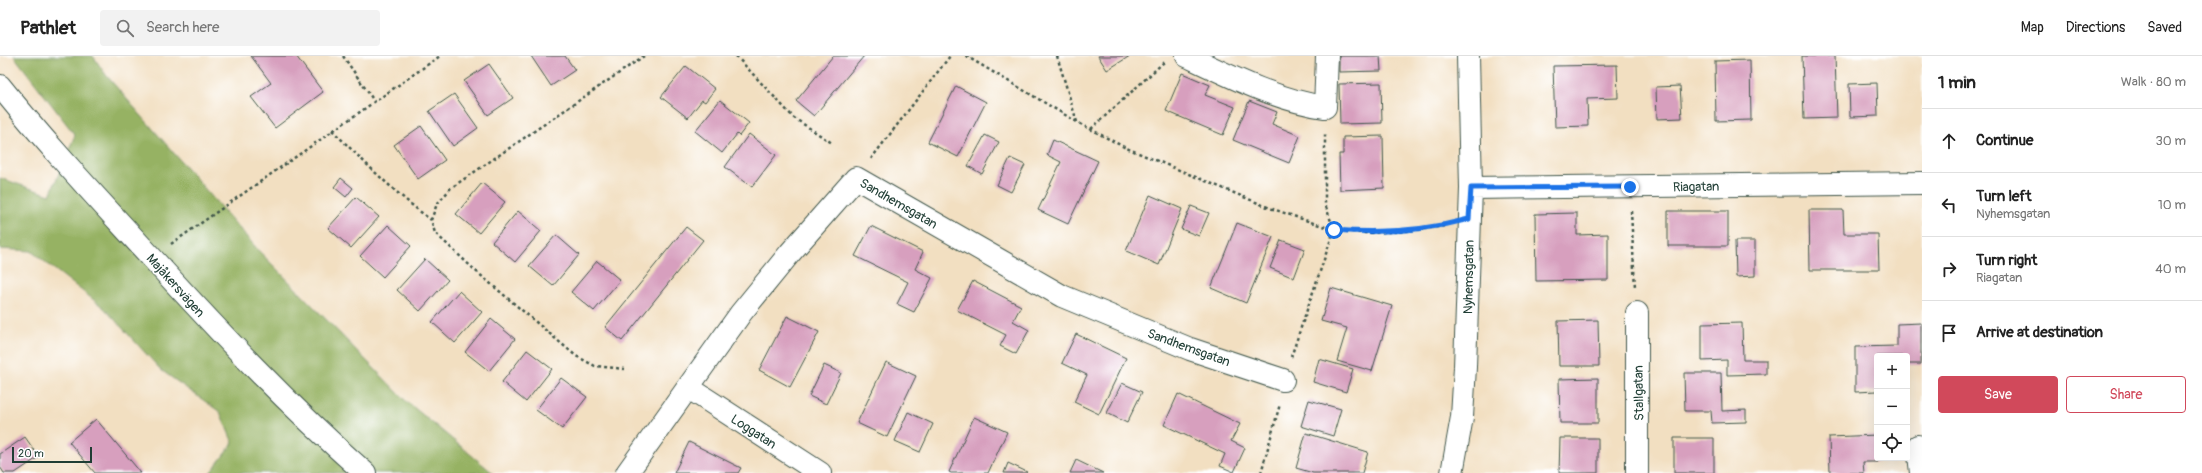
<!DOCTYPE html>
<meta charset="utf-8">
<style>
:root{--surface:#fff;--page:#f2f2f2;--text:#222;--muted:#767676;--line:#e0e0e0;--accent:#d1495b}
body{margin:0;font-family:Pangolin,sans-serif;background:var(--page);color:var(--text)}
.controls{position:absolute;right:12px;bottom:12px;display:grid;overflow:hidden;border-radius:4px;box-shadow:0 4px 16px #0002}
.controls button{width:36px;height:36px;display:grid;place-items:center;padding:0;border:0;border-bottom:1px solid var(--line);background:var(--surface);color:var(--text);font:20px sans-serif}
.scale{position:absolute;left:12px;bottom:10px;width:80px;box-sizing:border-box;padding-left:4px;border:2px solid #1f3d34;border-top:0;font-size:11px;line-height:14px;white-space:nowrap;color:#1f3d34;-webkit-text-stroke:3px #fff;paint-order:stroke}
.stop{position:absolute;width:12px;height:12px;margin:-9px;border:3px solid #1a73e8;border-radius:50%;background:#fff}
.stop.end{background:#1a73e8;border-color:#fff;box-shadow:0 1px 4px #0008}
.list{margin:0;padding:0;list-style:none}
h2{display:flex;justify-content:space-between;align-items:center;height:52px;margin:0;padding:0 16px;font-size:17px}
h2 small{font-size:13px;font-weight:400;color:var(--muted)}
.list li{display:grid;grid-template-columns:26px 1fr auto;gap:12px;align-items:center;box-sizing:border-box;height:64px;padding:0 16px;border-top:1px solid var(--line)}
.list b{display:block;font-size:15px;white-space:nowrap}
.list p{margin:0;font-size:13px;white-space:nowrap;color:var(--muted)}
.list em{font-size:13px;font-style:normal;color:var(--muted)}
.actions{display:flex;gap:8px;padding:12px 16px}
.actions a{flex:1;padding:9px 0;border:1px solid var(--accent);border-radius:4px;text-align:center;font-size:14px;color:var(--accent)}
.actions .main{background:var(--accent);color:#fff}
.icon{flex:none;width:22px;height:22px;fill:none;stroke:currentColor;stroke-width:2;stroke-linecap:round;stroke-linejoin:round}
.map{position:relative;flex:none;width:1922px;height:417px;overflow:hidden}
header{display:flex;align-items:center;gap:24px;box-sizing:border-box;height:56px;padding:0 20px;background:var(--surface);border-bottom:1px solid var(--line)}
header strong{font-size:19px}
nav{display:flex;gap:22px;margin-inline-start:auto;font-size:14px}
.search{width:280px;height:36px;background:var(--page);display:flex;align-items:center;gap:10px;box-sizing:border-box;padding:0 14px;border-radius:4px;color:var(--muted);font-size:15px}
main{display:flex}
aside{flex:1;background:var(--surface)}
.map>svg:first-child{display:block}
.forest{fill:#96b264;stroke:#5a784c}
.building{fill:#d79fbe}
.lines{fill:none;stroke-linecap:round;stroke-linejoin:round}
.street-casing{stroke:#3f5549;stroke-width:24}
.path{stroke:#3f5549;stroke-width:2.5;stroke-dasharray:3 3;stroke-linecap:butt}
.street{stroke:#fff;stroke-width:22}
.route{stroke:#1a73e8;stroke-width:5}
.labels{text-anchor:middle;stroke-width:3;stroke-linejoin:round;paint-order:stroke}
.street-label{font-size:13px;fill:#1f3d34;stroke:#fff}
</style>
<header>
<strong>Pathlet</strong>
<div class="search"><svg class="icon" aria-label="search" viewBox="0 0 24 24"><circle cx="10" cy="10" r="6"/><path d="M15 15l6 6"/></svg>Search here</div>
<nav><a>Map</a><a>Directions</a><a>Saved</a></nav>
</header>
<main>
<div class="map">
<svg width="1922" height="417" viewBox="0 0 1922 417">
<rect width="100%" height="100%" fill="#fff"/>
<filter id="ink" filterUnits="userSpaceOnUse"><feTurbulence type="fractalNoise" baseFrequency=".025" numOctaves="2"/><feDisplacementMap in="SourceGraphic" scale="8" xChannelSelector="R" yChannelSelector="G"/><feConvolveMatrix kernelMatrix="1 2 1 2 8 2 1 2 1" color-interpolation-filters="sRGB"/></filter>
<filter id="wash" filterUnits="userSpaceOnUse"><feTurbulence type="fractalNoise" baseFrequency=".012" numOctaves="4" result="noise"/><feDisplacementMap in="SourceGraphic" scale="16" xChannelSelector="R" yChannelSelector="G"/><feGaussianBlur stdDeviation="0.9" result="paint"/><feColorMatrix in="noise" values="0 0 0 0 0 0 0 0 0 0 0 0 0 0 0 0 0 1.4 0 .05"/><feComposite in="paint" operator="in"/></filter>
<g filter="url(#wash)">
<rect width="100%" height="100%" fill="#f2dfc1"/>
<path class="forest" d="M14 0H93L106 19 259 195 406 345 493 417H210L233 387 220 356 161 314 104 252 31 195 0 193V122L50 139 75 79Z"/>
<g id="blocks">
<path class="building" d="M251 0H296L323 36 275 72 251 41 271 27Z
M531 0H565L575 14 551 30Z
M833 0H864L814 60 796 45Z
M1098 0H1130L1107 14Z
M1339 0H1380L1381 15 1339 16Z
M1802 0H1835L1837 62 1804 63Z
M1750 4 1751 64 1716 65 1715 5Z
M489 8 513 42 488 59 464 25Z
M1617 9 1618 42 1587 43 1588 70 1555 71 1553 10Z
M686 10 715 33 705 46 702 44 688 62 661 41Z
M1182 17 1210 29 1205 39 1235 51 1223 79 1166 55Z
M1381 27 1382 67 1340 68 1339 28Z
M1877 27 1878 60 1850 61 1849 28Z
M956 30 986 46 958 101 928 86Z
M1680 30 1682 62 1657 63 1656 31Z
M454 38 478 72 453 90 429 55Z
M720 44 749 67 739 80 737 78 722 97 695 75Z
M1249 45 1277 56 1272 68 1300 80 1289 107 1233 84Z
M421 70 445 104 418 123 394 89Z
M749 78 776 99 752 131 725 111Z
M985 79 999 86 982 118 968 110Z
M1383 80 1384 132 1340 134 1339 98H1343V81Z
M1053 84 1098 105 1068 168 1038 154 1061 106 1047 99Z
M1010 102 1025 109 1011 136 997 129Z
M341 122 353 132 346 141 334 131Z
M482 127 505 146 479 177 456 158Z
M1150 139 1182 153 1159 209 1126 195Z
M356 141 379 161 351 192 328 172Z
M1191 150 1209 157 1199 180 1181 173Z
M1809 154H1843L1844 178H1878L1879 214H1810Z
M518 155 541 175 515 206 492 186Z
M1668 155H1728V190H1668Z
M1577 157V179L1608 178V224L1536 225 1535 158Z
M1237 167 1273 181 1246 247 1211 232Z
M388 169 411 190 383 221 360 200Z
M871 170 923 196 915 213 932 222 914 256 897 248 908 226 855 200Z
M686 171 703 184 622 285 605 271Z
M556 179 579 199 553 230 529 210Z
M1281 184 1305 193 1294 222 1270 212Z
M1735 185H1755V220L1736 221Z
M425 203 448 224 420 255 397 234Z
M597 205 620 224 594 255 571 236Z
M973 225 1021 250 1013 265 1029 274 1016 298 1000 290 1006 279 957 254Z
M1331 232 1392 250 1372 315 1337 305 1347 272 1321 265Z
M459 235 482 256 455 287 432 266Z
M787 260 819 276 790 331 759 314Z
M491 263 515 283 489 315 465 296Z
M1598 264 1599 310H1559L1558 265Z
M1742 267 1743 304H1766V318L1727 319V304L1702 305V268Z
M1921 267V308H1907V300H1877V335L1855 336V291L1897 290V268Z
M1076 278 1126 302 1099 358 1074 346 1087 319 1062 307Z
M527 294 552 313 526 346 502 326Z
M1319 303 1353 313 1346 336 1313 326Z
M886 306 916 320 887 381 857 367Z
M824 309 841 317 826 348 809 340Z
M1684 317H1721L1722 355 1746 354V366L1712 367 1711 355H1685Z
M561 322 587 341 562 373 536 354Z
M1598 322V367H1560L1559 323Z
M1122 327 1142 336 1127 367 1107 357Z
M1178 338 1240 368 1231 385 1245 392 1234 416 1220 410 1225 398 1164 369Z
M1309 344 1341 353 1333 380 1301 370Z
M908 356 933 368 920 396 895 385Z
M974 361 1007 376 988 417H951L949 416Z
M96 363 141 417H95L69 386Z
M1306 377 1368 396 1362 417H1313L1296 412Z
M1877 379 1878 406H1863L1864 417H1830L1829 381Z
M25 381 39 401 15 417H4L0 411V398Z
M1560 382H1598V417H1559Z
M1674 382H1714V417H1674Z
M689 386 741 412 738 417H674Z
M1076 404 1103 417H1070Z
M1008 407 1027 416 1026 417H1004Z"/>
</g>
</g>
<g filter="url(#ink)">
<use href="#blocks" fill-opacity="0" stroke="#3f5549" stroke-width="1"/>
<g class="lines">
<g class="street-casing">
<path id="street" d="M1187 0C1229 20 1279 45 1325 51L1327 0
M0 30C48 90 100 145 152 202 220 277 289 350 365 417
M1471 132 1922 127
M1637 257V417
M689 332 820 417
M1918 390 1921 417
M627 417 741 257 790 197 856 122 1062 240 1190 293 1283 324
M1452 417 1462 361 1465 311 1471 132 1468 0"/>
</g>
<path class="path" d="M343 0 374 45
M736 0 794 62 832 87
M966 0 1077 66 1124 91 1270 152 1334 174 1367 177 1404 175 1444 170
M1057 0 1077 66
M1091 73 1164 6
M332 74C364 106 395 137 431 164
M871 103 950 0
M1631 155 1635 232
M171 188 440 0
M1291 301 1334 174 1325 148V76
M625 313 595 310 576 300 478 217 435 177 431 164 437 148 451 132 644 0
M1261 417 1280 348"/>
<use href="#street" class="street"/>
</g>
</g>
<g class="lines" filter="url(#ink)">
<path class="route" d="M1334 174C1380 178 1424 175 1469 163L1471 132 1630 131"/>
</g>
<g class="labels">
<g class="street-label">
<text transform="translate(1696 130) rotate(-1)" y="5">Riagatan</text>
<text transform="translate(899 147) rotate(30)" y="5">Sandhemsgatan</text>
<text transform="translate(1468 221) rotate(-89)" y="5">Nyhemsgatan</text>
<text transform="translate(176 229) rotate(48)" y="5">Majåkersvägen</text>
<text transform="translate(1189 291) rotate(20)" y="5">Sandhemsgatan</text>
<text transform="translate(1638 337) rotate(-91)" y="5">Stallgatan</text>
<text transform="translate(754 375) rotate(33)" y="5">Loggatan</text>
</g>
</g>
</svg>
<div class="controls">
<button>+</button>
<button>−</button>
<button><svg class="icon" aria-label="locate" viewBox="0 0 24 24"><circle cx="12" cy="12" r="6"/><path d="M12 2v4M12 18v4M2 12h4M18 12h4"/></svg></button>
</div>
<div class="scale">20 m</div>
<div class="stop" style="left:1334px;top:174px"></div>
<div class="stop end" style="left:1630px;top:131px"></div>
</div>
<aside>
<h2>1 min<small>Walk · 80 m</small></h2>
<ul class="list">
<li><svg class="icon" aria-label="ahead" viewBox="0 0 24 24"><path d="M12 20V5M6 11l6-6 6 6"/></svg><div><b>Continue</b></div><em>30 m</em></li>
<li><svg class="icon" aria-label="left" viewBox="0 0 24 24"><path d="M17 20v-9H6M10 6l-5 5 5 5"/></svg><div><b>Turn left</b><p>Nyhemsgatan</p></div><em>10 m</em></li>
<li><svg class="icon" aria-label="right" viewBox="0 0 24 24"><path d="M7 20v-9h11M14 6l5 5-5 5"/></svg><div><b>Turn right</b><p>Riagatan</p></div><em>40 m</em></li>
<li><svg class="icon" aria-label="arrive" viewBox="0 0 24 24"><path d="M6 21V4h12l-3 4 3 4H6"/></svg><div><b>Arrive at destination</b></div></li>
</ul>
<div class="actions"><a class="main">Save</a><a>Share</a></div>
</aside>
</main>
